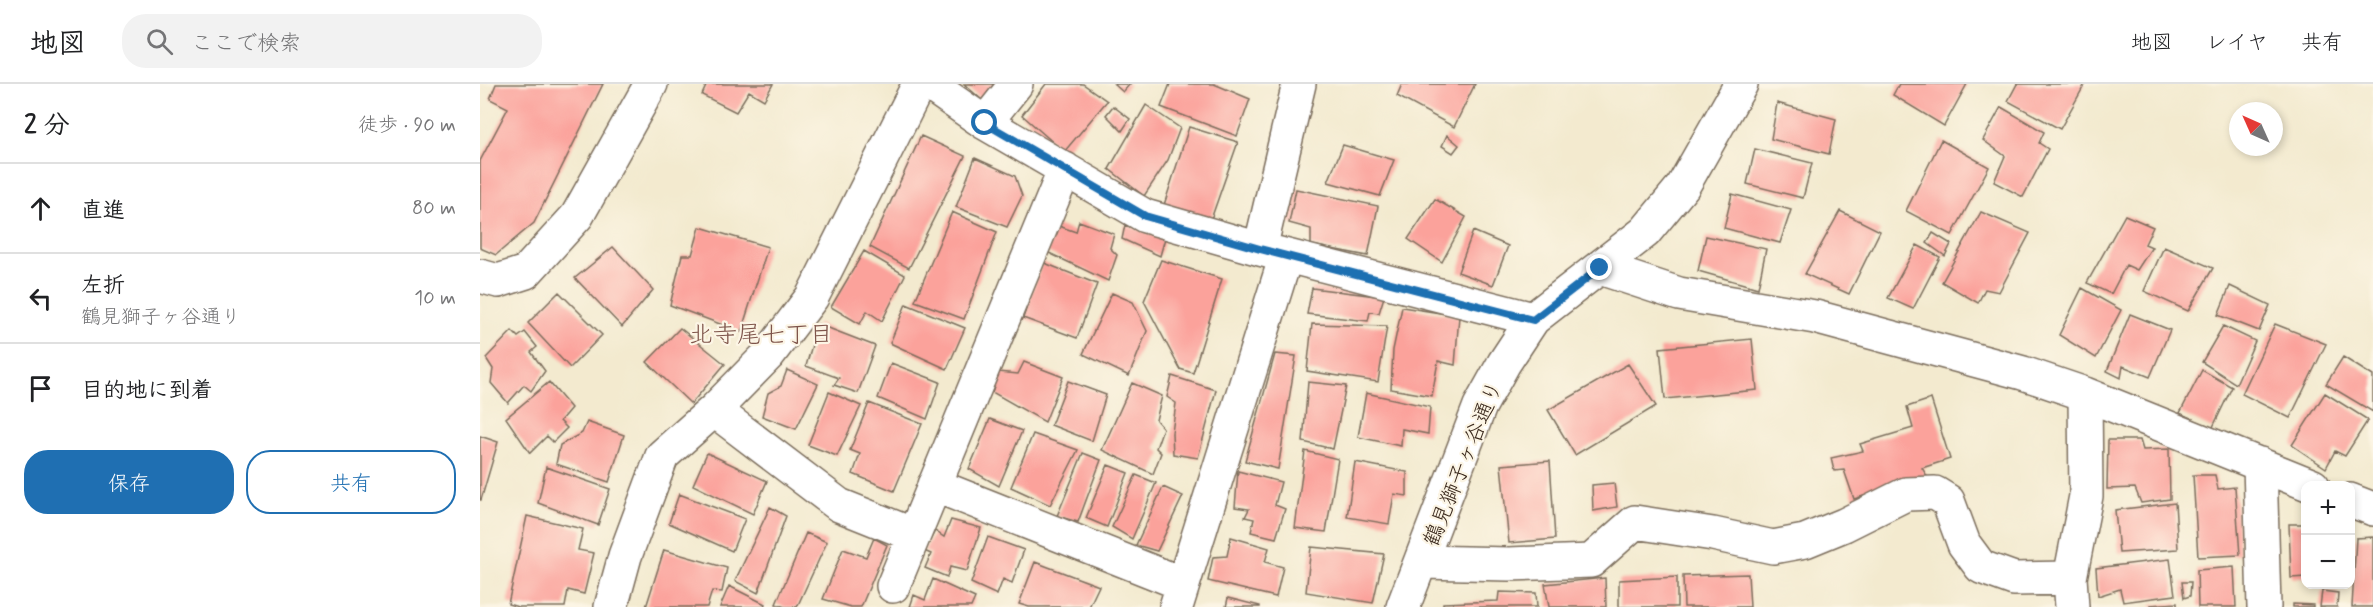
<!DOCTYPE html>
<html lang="ja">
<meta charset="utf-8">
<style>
:root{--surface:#fff;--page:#f2f2f2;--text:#202124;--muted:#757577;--line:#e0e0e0;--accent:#1f6fb2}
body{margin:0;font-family:Mynerve,"Klee One",sans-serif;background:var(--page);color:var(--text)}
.controls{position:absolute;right:18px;bottom:18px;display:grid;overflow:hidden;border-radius:12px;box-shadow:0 3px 9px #0003}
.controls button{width:54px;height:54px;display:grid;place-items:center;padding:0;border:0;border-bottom:2px solid var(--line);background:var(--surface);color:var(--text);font:30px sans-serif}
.compass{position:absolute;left:1749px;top:18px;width:54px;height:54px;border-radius:50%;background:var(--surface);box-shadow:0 3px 9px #0003;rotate:315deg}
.stop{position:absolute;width:18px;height:18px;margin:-14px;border:4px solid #1f6fb2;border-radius:50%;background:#fff}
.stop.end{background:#1f6fb2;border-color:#fff;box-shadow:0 2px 6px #0008}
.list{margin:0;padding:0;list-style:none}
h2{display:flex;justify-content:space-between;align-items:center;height:78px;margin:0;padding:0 24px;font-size:26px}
h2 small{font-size:20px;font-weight:400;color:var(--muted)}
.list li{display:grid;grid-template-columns:39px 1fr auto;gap:18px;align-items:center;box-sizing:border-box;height:90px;padding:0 24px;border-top:2px solid var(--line)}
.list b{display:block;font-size:22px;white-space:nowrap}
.list p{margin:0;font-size:20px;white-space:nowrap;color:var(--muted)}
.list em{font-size:20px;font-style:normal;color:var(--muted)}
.actions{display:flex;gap:12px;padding:18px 24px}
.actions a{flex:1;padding:14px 0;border:2px solid var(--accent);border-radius:24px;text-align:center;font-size:21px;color:var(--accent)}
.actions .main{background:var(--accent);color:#fff}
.icon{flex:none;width:33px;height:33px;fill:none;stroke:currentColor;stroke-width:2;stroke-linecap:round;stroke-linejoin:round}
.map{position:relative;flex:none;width:1893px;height:523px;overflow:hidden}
header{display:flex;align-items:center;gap:36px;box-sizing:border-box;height:84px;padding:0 30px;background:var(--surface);border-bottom:2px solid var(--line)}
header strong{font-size:28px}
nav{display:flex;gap:33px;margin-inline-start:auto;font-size:21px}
.search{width:420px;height:54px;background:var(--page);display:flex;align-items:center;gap:15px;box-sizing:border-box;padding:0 21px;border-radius:24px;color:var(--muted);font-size:22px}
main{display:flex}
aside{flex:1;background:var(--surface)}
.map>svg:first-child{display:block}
.building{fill:#fba29b}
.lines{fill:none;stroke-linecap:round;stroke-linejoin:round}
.minor-casing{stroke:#7b6d5c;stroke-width:36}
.major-casing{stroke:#7b6d5c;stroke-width:36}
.minor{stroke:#fff;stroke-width:33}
.major{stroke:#fff;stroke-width:33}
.route{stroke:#1f6fb2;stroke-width:8}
.labels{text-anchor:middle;stroke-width:4.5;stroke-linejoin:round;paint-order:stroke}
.street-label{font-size:22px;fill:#3b2a1e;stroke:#fcf5e5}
.neighbourhood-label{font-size:24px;fill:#7e544a;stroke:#fcf5e5}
</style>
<header>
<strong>地図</strong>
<div class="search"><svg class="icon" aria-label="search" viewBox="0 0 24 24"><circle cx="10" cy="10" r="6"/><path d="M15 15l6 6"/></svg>ここで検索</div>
<nav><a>地図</a><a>レイヤ</a><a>共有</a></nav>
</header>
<main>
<aside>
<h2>2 分<small>徒歩 · 90 m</small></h2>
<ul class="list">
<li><svg class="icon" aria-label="ahead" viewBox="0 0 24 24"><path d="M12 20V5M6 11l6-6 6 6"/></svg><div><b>直進</b></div><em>80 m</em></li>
<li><svg class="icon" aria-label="left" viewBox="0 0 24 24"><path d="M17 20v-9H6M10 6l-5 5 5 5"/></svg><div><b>左折</b><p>鶴見獅子ヶ谷通り</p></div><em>10 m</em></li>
<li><svg class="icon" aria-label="arrive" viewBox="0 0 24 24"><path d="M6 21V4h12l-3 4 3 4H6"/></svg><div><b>目的地に到着</b></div></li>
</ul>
<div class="actions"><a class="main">保存</a><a>共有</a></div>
</aside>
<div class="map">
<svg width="1893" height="523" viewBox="0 0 1893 523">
<rect width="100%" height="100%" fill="#fcf5e5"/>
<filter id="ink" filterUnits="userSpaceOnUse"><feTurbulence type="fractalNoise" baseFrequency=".0167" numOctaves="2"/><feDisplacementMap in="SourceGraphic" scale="12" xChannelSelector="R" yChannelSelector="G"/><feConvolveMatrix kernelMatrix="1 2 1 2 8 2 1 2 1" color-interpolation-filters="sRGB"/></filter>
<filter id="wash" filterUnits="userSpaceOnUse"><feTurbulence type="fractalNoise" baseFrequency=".008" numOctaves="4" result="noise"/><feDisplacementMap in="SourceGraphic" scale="24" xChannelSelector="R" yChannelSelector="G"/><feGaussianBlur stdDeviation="1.35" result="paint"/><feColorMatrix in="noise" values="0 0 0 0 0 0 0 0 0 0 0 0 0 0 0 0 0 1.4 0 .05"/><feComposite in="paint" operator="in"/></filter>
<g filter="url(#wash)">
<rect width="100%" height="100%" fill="#f3eacf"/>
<g id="blocks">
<path class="building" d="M16 0H123L54 139 16 171 0 164V77L28 24 10 15Z
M227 0H293L284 16 269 7 256 28 222 11Z
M484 0H514L502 16Z
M566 0H603L627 17 584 68 542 31Z
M634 0H650L643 8Z
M690 0H734L770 15 757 52 681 23Z
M922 0H995L974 43 917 12Z
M1419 0H1487L1464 42 1413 11Z
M1537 0H1605L1580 45 1528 17Z
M1297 19 1356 35 1349 70 1291 55Z
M666 21 700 44 688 76 664 112 629 85Z
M633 22 650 35 642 47 626 31Z
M1521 23 1564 48 1559 59 1568 65 1543 113 1514 98 1525 72 1503 56Z
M709 43 758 58 730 138 684 121Z
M967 51 979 61 973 69 962 62Z
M441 52 485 72 429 184 390 163Z
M1461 56 1509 83 1472 151 1426 127Z
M863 61 914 76 900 112 848 98Z
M1275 65 1332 79 1323 114 1267 100Z
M495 74 535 92 542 112 527 143 476 123Z
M816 105 898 122 888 172 831 161V145L809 139Z
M1252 110 1311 126 1300 159 1244 144Z
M955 115 986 133 962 178 928 155Z
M1360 127 1400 147 1369 210 1325 190Z
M472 128 517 148 484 235 435 217Z
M1501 128 1550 149 1519 208 1505 205 1498 219 1462 198Z
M1645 131 1673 143 1665 160 1672 163 1657 186 1646 181 1631 210 1607 199Z
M599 137 634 150 630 164 637 171 628 197 567 168 576 141 596 148Z
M645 141 685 154 680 172 642 155Z
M220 143 288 163 261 248 190 221 202 171H212Z
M993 147 1028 162 1013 201 978 188Z
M1453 149 1471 160 1465 172 1447 159Z
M1226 152 1286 165 1278 204 1218 187Z
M1437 161 1460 173 1433 225 1408 214Z
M133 163 173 206 142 243 95 194Z
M1684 163 1733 184 1708 227 1664 207Z
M384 167 425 191 402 237 387 227 380 240 351 223Z
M681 176 742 195 713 289 700 285 664 217Z
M562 178 617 200 597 254 543 234Z
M1750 202 1790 221 1779 247 1738 231Z
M832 204 904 213 899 229 890 228 888 237 827 230Z
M1602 204 1641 226 1616 274 1579 251Z
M79 208 122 251 90 284 48 239Z
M632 209 653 218 667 247 649 292 603 270Z
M426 220 485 244 467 285 410 259Z
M922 223 979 232 975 281 958 277 952 312 911 305 913 266Z
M1650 230 1690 246 1670 293 1643 282 1641 294 1627 287Z
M338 240 395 262 378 309 354 301 359 294 326 282Z
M832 240 907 242 898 298 827 287Z
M1795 240 1846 260 1810 334 1762 310Z
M1743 242 1775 257 1756 300 1722 278Z
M200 244 245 280 211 320 167 278Z
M32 247 38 253 45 248 57 263 51 268 65 287 51 307 44 301 28 319 11 299 13 285 6 274Z
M1272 255 1277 306 1185 315 1180 264Z
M795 270 816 272 798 385 765 377Z
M1863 273 1893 292V328L1846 300Z
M544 278 583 293 565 338 512 308 518 288 538 290Z
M411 279 460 298 447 335 398 314Z
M1148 280 1176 322 1095 371 1068 326Z
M307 286 338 300 316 345 282 332 288 309 301 302Z
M1722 286 1752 303 1732 345 1700 329Z
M692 292 736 306 718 374 693 370 692 349 696 319 687 313Z
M588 297 626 311 612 357 571 341Z
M69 298 91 324 80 337 87 344 73 358 67 352 50 369 26 334Z
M828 298 866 302 853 365 823 358Z
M652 299 682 312 676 336 683 344 676 364 681 369 673 390 622 366Z
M349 308 381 322 357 372 328 361Z
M886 309 950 323 948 350 922 345 921 362 878 353Z
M1845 309 1888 336 1865 372 1855 367 1846 384 1812 361Z
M1451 315 1470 375 1442 384 1447 392 1374 415 1364 386 1354 387 1351 374 1383 367 1380 360 1433 344 1427 323Z
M389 319 442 340 414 407 373 390 380 370 370 366Z
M510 335 542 347 519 402 489 385Z
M107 338 144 351 129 398 76 380 80 361 102 349Z
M553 350 598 366 570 421 531 403Z
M0 352 18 358 1 416H0Z
M1628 356H1660L1663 366 1689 365 1690 415 1661 419 1655 404 1627 405Z
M825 367 858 375 846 448 815 444Z
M227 369 287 397 273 430 213 401Z
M603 369 621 376 598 438 577 432Z
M1070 377 1075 455 1029 459 1021 381Z
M875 378 927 388V412L914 410 909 440 867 433Z
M628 381 648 389 627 443 606 434Z
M66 383 130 405 118 441 58 419Z
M758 387 801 398 795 421 805 425 796 454 771 448 774 435 765 433 769 425 755 423Z
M656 391 676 399 652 455 632 443Z
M1713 391H1735L1738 405 1755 403 1760 471 1718 473Z
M1134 399 1137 423 1113 427 1112 401Z
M683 403 703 412 677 467 656 461Z
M199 410 265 435 252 467 189 439Z
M1695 419 1698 465 1639 469 1635 426Z
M290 423 306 432 278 509 255 497Z
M47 432 103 445 98 466 114 469 104 510 88 506 85 523H38L28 520Z
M471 436 501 444 487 487 470 483 467 493 445 484 451 470 444 467 455 447 464 453Z
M1809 440H1826V493L1811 494Z
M326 449 347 458 317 523H305L296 520Z
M508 453 544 466 532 499 523 495 517 511 491 499Z
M751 453 789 464 785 478 803 483 796 513 728 497 733 473 747 472Z
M1893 453V523H1872L1876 454Z
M394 454 407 461 381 523H371L343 515 363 465 386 473Z
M831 463 904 470 893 519 826 508Z
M184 466 247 484 242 508 232 507 227 523H166Z
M1690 475 1695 511 1643 518 1640 505 1618 512 1616 484Z
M555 478 619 502 609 523H549L539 520Z
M1754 483 1756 523H1718L1717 486Z
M1268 490 1270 523H1204L1203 492Z
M1197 493V523H1139V496Z
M1125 494 1126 523H1069L1065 500Z
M453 495 495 514 491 523H430L434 511 445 516Z
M1702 498H1711L1710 512 1704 514Z
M249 502 285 520 284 523H240Z
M1842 507 1858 509 1857 523H1840Z
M1019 508 1056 509 1057 523H963V519L1018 517Z
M748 514 780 522V523H746Z
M1697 519V523H1671V521Z
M1813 520 1833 521V523H1813Z"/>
</g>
</g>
<g filter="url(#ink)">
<use href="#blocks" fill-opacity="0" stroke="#7b6d5c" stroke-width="1.5"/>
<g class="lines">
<g class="minor-casing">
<path id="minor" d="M449 0 505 39 665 132 780 165
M819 0 780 165 1053 235
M505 39 536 0
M1120 184 1199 210 1335 233 1543 289 1605 310 1833 402
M0 192 18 197 46 188 97 132 171 0
M234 326 359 421 434 451
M1780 380 1784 523
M454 401 703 500
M1870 416 1893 425
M942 478 1029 480 1111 477 1155 438 1233 450 1293 463 1325 457 1364 441 1426 410 1455 409 1468 417 1484 460 1501 483 1534 495 1590 494
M413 502 585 85
M131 523 145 472 182 372 234 326 288 271 332 213 439 0
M696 523 806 172
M1592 523 1590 494 1606 412 1605 310"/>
</g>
<g class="major-casing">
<path id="major" d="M923 523 1000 322 1024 279 1053 235 1165 148 1203 102 1261 0"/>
</g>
<use href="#minor" class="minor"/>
<use href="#major" class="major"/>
</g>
</g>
<g class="lines" filter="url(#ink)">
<path class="route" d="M505 39 665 132 780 165 1053 236 1120 184"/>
</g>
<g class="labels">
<g class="street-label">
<text transform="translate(982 379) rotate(-68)" y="8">鶴見獅子ヶ谷通り</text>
</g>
<g class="neighbourhood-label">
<text x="281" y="258">北寺尾七丁目</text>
</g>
</g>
</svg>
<div class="controls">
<button>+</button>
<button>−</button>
</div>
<svg class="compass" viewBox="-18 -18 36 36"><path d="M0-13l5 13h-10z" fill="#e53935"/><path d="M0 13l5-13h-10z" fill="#757577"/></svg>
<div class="stop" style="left:505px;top:39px"></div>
<div class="stop end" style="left:1120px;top:184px"></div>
</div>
</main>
